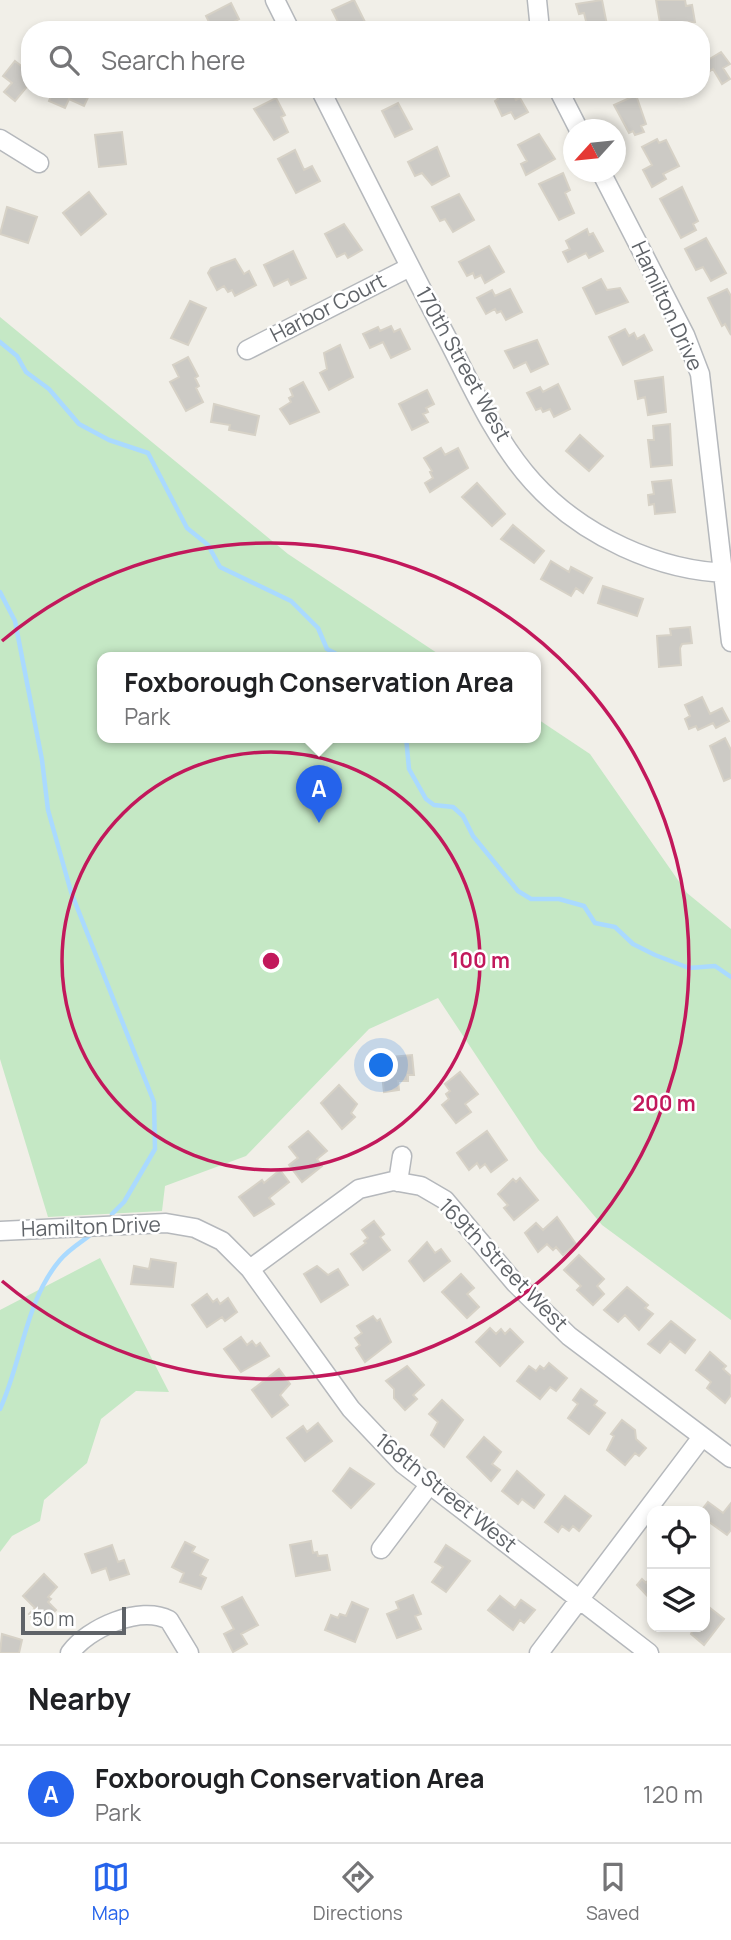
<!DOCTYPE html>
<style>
:root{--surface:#fff;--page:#f6f6f6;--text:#202124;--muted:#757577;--line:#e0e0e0;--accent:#2563eb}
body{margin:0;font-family:Manrope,sans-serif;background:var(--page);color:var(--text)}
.controls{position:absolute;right:21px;bottom:21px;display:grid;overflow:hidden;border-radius:14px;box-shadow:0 4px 10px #0003}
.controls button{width:63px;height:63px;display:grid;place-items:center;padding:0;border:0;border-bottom:2px solid var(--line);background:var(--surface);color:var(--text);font:35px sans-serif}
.compass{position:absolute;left:563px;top:119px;width:63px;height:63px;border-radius:50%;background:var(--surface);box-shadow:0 4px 10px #0003;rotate:243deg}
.scale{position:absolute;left:21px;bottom:18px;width:105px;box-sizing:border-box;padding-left:7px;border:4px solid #5f6368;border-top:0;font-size:19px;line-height:24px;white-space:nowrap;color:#5f6368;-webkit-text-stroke:5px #fff;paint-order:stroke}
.you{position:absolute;left:382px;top:1066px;width:24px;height:24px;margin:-18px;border:5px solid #fff;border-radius:50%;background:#1a73e8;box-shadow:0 0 0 10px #1a73e833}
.badge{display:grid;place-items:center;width:46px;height:46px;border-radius:50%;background:var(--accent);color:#fff;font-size:23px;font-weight:700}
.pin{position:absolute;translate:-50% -58px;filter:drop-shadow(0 2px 4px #0008)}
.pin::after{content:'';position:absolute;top:37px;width:24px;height:21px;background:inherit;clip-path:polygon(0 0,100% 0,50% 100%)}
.popup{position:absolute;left:97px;top:652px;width:444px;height:91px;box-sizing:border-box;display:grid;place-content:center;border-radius:14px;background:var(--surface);filter:drop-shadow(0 2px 5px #0005);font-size:23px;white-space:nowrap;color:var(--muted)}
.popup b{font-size:26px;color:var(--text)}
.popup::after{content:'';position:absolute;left:50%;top:100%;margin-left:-14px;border:14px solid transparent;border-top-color:var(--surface)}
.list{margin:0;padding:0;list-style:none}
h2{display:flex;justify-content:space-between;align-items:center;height:91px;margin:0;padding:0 28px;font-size:30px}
h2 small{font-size:23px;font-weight:400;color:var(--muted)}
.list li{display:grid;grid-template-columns:46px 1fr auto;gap:21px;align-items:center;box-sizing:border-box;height:98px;padding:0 28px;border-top:2px solid var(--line)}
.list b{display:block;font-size:26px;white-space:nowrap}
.list p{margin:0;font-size:23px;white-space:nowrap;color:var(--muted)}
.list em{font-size:23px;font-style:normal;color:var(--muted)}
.icon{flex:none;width:38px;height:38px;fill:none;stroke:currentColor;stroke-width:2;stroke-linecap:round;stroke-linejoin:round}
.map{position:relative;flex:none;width:731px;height:1653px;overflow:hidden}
.search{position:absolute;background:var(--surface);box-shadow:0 4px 10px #0003;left:21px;right:21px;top:21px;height:77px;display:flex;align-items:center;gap:18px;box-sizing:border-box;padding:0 24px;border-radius:28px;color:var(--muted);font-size:26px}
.sheet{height:189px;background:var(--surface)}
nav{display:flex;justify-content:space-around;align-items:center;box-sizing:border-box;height:98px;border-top:2px solid var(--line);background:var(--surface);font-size:19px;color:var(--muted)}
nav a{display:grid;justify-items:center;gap:4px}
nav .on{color:var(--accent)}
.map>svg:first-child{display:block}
.green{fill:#c5e8c5}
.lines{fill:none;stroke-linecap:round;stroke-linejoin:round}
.stream{stroke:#aadaff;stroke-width:4.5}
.building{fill:#cccac5;stroke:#d6d1c6;stroke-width:2}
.minor-casing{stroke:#b5b8bc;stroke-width:21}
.minor{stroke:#fff;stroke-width:18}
.ring{fill:none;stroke:#c2185b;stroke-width:3.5}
.labels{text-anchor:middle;stroke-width:5;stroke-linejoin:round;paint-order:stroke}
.street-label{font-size:21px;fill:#5f6368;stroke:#fff}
.centre{fill:#c2185b;stroke:#fff;stroke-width:3.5}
.ring-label{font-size:21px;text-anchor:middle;font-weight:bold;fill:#c2185b;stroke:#fff;stroke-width:5;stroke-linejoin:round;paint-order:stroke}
</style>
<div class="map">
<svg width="731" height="1653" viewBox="0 0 731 1653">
<rect width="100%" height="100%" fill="#f1efe8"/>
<path class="green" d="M0 317 288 554 443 657H102V737H536V718L590 754 687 893 731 929V1320L602 1225 538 1149 438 998 369 1029 246 1156 165 1186 162 1211 48 1217 0 1059Z
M100 1258 169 1392 136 1391 101 1419 87 1463 44 1500 40 1521 12 1536 0 1552V1310Z"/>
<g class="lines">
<path class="stream" d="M0 342 17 356 26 372 49 389 79 424 109 440 148 453 187 528 208 545 220 567 291 601 318 628 327 649 342 657
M0 592 15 621 42 760 48 810 71 892 154 1102 155 1149 124 1202 112 1214
M406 737 409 769 426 799 434 805 453 807 463 816 473 836 518 891 531 899H559L584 906 595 923 615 927 633 944 655 955 689 968 715 966 731 977
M0 1409C22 1362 25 1301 60 1260 69 1249 83 1241 93 1233"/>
</g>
<path class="building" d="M354 0 369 30H350L346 22 340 26 332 10Z
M602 0 607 25 588 29 584 13 579 14 576 4Z
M656 0H685L686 6 692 5 695 22 660 23Z
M231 3 239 19 230 24 233 30H213L206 16Z
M721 52 730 64 723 68 730 79 722 84 713 69 701 77V60L703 63Z
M15 61 30 73V83L15 101 4 92 12 83 3 76Z
M54 89H87L91 91 84 106 69 99 65 108 49 101Z
M511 89 516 100 520 98 528 112 515 119 511 112 502 116 495 101 498 99 494 91Z
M636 95 646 124 641 126 644 132 635 135 633 131 629 133 614 105Z
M276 98 285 115 281 117 288 132 274 140 254 109Z
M398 103 412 129 395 137 382 111Z
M122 132 126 164 99 167 95 135Z
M539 134 555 159 526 175 521 164 527 161 518 145Z
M657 139 659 143 666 140 679 166 663 174 666 179 652 187 643 170 652 165 642 147Z
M437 147 449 176 432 185 422 173 415 176 408 162Z
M295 150 304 170 312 166 320 181 296 193 278 159Z
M563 173 570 190 565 193 574 213 559 220 539 184Z
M682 187 698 221 693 224 696 230 681 238 660 199Z
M89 192 106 214 81 235 63 213Z
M459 194 474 220 453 232 445 219 440 221 432 207Z
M7 207 37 217 28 243 0 234Z
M344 224 362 250 348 258 345 253 337 257 325 234Z
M587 229 589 235 593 233 603 251 589 258 586 253 568 262 563 252 570 249 566 241Z
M706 238 726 273 711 281 703 267 696 270 685 249Z
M489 246 504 272 485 283 481 275 475 278 473 273 467 276 459 262Z
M293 251 306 278 291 285 288 279 274 286 264 265Z
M235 259 244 274 249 271 256 285 235 296 232 290 228 292 224 286 217 290 208 273 211 268Z
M601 279 607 290 620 288 628 302 596 314 583 288Z
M510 289 522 312 506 320 501 311 497 313 495 309 486 314 477 298 492 290 495 296Z
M727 289 731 296V335L725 324 722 326 708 298Z
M190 301 206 308 188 345 171 338Z
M391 326 394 332 400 329 410 349 391 358 383 342 370 348 363 334 378 327 380 331Z
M625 329 629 336 634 333 637 339 644 335 652 350 623 365 609 337Z
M537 340 548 364 531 372 526 362 514 368 505 351Z
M340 345 353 377 329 390 320 373 327 369 324 353Z
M188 357 198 376 195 378 199 386 196 388 203 402 186 411 170 382 179 377 173 365Z
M663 377 666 412 648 415 645 397 638 399 635 381Z
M303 382 319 412 290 424 280 409 291 402 289 398 293 396 290 389Z
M558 384 570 409 554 417 550 409 543 412 541 408 536 410 527 393 540 387 543 392Z
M427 390 434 404 426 408 428 412 423 414 428 422 412 430 399 404Z
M214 404 259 416 255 435 229 430 230 425 211 422Z
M670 424 672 465 651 467 648 440H654L653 426Z
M580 435 603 456 589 471 566 451Z
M441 448 445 455 458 448 468 468 430 492 425 483 433 478 430 472 432 471 424 458Z
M671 480 675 512 655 514 654 504 649 505 648 495 654 494 652 482Z
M477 483 505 514 492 526 462 497Z
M513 525 544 551 534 563 501 539Z
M551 561 569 572 571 567 592 578 583 593 576 588 571 596 541 579Z
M603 586 643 599 637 616 598 603Z
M690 627 692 643 682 644 680 648 681 665 659 667 657 636 671 635 670 629Z
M702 697 710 714 722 708 729 721 716 728 713 723 698 730 696 726 689 729 685 719 690 716 685 705Z
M725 738 731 750V778L724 781 710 746Z
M412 1055 414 1075H408V1081H398L399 1090 384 1092 380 1058Z
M460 1072 478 1094 465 1104 471 1112 456 1123 442 1105 449 1099 446 1094 450 1091 445 1084Z
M339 1085 357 1104 351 1113 355 1117 342 1129 321 1103Z
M308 1131 327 1151 317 1159 322 1166 302 1182 289 1165 298 1158 289 1147Z
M487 1131 507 1160 491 1172 485 1164 480 1168 477 1163 469 1170 457 1153Z
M280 1170 289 1182 269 1198 274 1204 254 1216 239 1197 262 1180 264 1183Z
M520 1178 538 1200 514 1220 504 1208 508 1205 498 1194 513 1179 516 1182Z
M557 1217 576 1244 563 1255 556 1247 553 1250 547 1244 538 1252 525 1233 536 1223 543 1230Z
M374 1221 384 1234 380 1237 390 1250 363 1270 351 1254 366 1243 364 1241 368 1238 362 1230Z
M427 1242 435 1253 441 1249 450 1261 424 1281 409 1261Z
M579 1255 604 1279 597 1286 604 1294 593 1305 577 1290 581 1286 564 1270Z
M151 1259 176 1263 173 1287 131 1284 134 1266 149 1269Z
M317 1266 328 1275 338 1269 348 1285 321 1302 304 1274Z
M461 1274 474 1288 467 1294 479 1307 467 1318 442 1292Z
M627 1287 648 1305 645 1308 653 1314 639 1330 625 1315 618 1322 604 1310Z
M207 1294 213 1302 217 1299 220 1304 228 1298 237 1312 225 1321 222 1317 207 1327 192 1305Z
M373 1316 377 1321 380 1319 391 1342 365 1362 356 1348 360 1345 355 1338 362 1333 357 1326Z
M671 1321 695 1340 685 1353 670 1341 660 1353 648 1344Z
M490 1328 496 1334 501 1329 505 1334 510 1329 523 1342 500 1366 476 1342Z
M241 1337 247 1345 252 1341 256 1346 260 1343 269 1356 241 1372 224 1349Z
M710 1352 726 1366 723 1369 731 1376V1395L725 1403 707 1388 711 1382 696 1370Z
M549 1363 567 1378 556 1391 550 1387 540 1399 517 1381 529 1366 536 1371 540 1366 544 1369Z
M407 1366 424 1385 413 1395 417 1399 405 1410 394 1398V1389L386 1381Z
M279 1369 290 1384 280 1395 288 1405 272 1417 252 1390Z
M581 1389 597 1401 594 1405 605 1413 589 1434 568 1418 578 1404 573 1400Z
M442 1400 463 1420 444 1447 431 1435 438 1422 429 1414Z
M622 1420 635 1430 636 1439 646 1448 639 1456 635 1453 625 1465 607 1450 614 1436 611 1434Z
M318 1423 332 1441 305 1461 287 1438 303 1426 307 1432Z
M484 1437 501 1452 492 1464 500 1470 491 1481 467 1457Z
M350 1468 374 1484 351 1508 333 1491Z
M517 1471 544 1495 534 1508 522 1499 518 1504 502 1491Z
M565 1496 591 1516 579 1531 573 1526 569 1531 562 1526 558 1532 545 1522Z
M708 1502 723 1513 731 1503V1530L727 1535 705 1519V1511H701Z
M311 1541 313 1553 317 1552 318 1556 327 1555 330 1570 296 1576 290 1545Z
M185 1542 195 1547 192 1552 208 1560 200 1575 206 1578 201 1589 180 1582 184 1573 172 1567Z
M112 1545 118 1562 124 1560 129 1574 110 1580 106 1568 92 1573 85 1554Z
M446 1545 470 1561 446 1592 432 1582 443 1567 435 1562Z
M44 1574 57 1587 48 1597 51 1599 48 1602 56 1610 40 1626 29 1614 35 1608 23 1596Z
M652 1575V1601L637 1585 642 1579 646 1583Z
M413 1595 421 1614 415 1616 421 1629 397 1638 387 1614 399 1609 396 1602Z
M500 1596 515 1608 521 1600 535 1610 524 1623 520 1620 513 1630 488 1610Z
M242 1597 258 1625 241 1634 247 1644 233 1652 224 1634 234 1629 222 1607Z
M352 1602 368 1609 355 1642 325 1630 331 1615 338 1618 340 1614 346 1616Z
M705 1604 724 1619 704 1645 691 1634 694 1627H705Z
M2 1634 22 1640 19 1653H0Z"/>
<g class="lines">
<g class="minor-casing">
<path id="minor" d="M275 0 290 30
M537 0 540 30
M320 89C362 172 403 254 446 336 472 386 495 440 533 482 581 535 659 572 731 573
M558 89 579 130
M0 139 39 163
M601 172 685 335 700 374 731 642
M247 350 410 267
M398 1182 402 1156
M0 1231 166 1223 195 1228 222 1241 250 1269 351 1409 403 1464 649 1653
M250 1269 359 1189 393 1181 421 1186 445 1200 515 1283 569 1336 731 1458
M381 1549 430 1484
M70 1653C88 1628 140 1605 169 1620L189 1653
M539 1653 702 1437"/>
</g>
<use href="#minor" class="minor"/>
</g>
<g class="ring">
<circle cx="271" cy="961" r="209"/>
<path d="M2 641A418 418 0 1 1 2 1281"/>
</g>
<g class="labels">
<g class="street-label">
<text transform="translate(667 306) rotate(65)" y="7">Hamilton Drive</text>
<text transform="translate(328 308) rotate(-27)" y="7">Harbor Court</text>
<text transform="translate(463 364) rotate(61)" y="7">170th Street West</text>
<text transform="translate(91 1227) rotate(-2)" y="7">Hamilton Drive</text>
<text transform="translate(503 1265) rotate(46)" y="7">169th Street West</text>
<text transform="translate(446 1493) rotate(39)" y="7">168th Street West</text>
</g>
</g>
<circle cx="271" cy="961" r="10" class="centre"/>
<g class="ring-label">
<text x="480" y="968">100 m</text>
<text x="664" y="1111">200 m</text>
</g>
</svg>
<div class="controls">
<button><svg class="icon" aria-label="locate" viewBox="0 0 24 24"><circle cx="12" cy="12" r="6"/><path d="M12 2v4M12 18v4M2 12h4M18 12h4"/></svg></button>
<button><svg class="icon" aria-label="layers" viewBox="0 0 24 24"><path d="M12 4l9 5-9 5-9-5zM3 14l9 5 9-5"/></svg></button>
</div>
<svg class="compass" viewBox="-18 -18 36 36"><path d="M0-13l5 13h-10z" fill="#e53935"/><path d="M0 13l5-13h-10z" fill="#757577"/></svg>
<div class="scale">50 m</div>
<div class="you"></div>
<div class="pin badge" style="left:319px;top:823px">A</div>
<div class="popup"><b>Foxborough Conservation Area</b>Park</div>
<div class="search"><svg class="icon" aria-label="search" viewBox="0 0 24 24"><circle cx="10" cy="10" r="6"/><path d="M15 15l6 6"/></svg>Search here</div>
</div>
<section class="sheet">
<h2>Nearby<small></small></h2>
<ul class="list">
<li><span class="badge">A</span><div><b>Foxborough Conservation Area</b><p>Park</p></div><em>120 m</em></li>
</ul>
</section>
<nav>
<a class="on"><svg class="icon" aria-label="map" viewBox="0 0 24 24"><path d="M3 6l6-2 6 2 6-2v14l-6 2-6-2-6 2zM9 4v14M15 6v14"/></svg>Map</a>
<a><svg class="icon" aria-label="directions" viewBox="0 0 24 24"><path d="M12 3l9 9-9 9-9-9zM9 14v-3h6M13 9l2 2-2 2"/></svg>Directions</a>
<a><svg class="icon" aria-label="saved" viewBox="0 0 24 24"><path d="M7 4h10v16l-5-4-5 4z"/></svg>Saved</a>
</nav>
